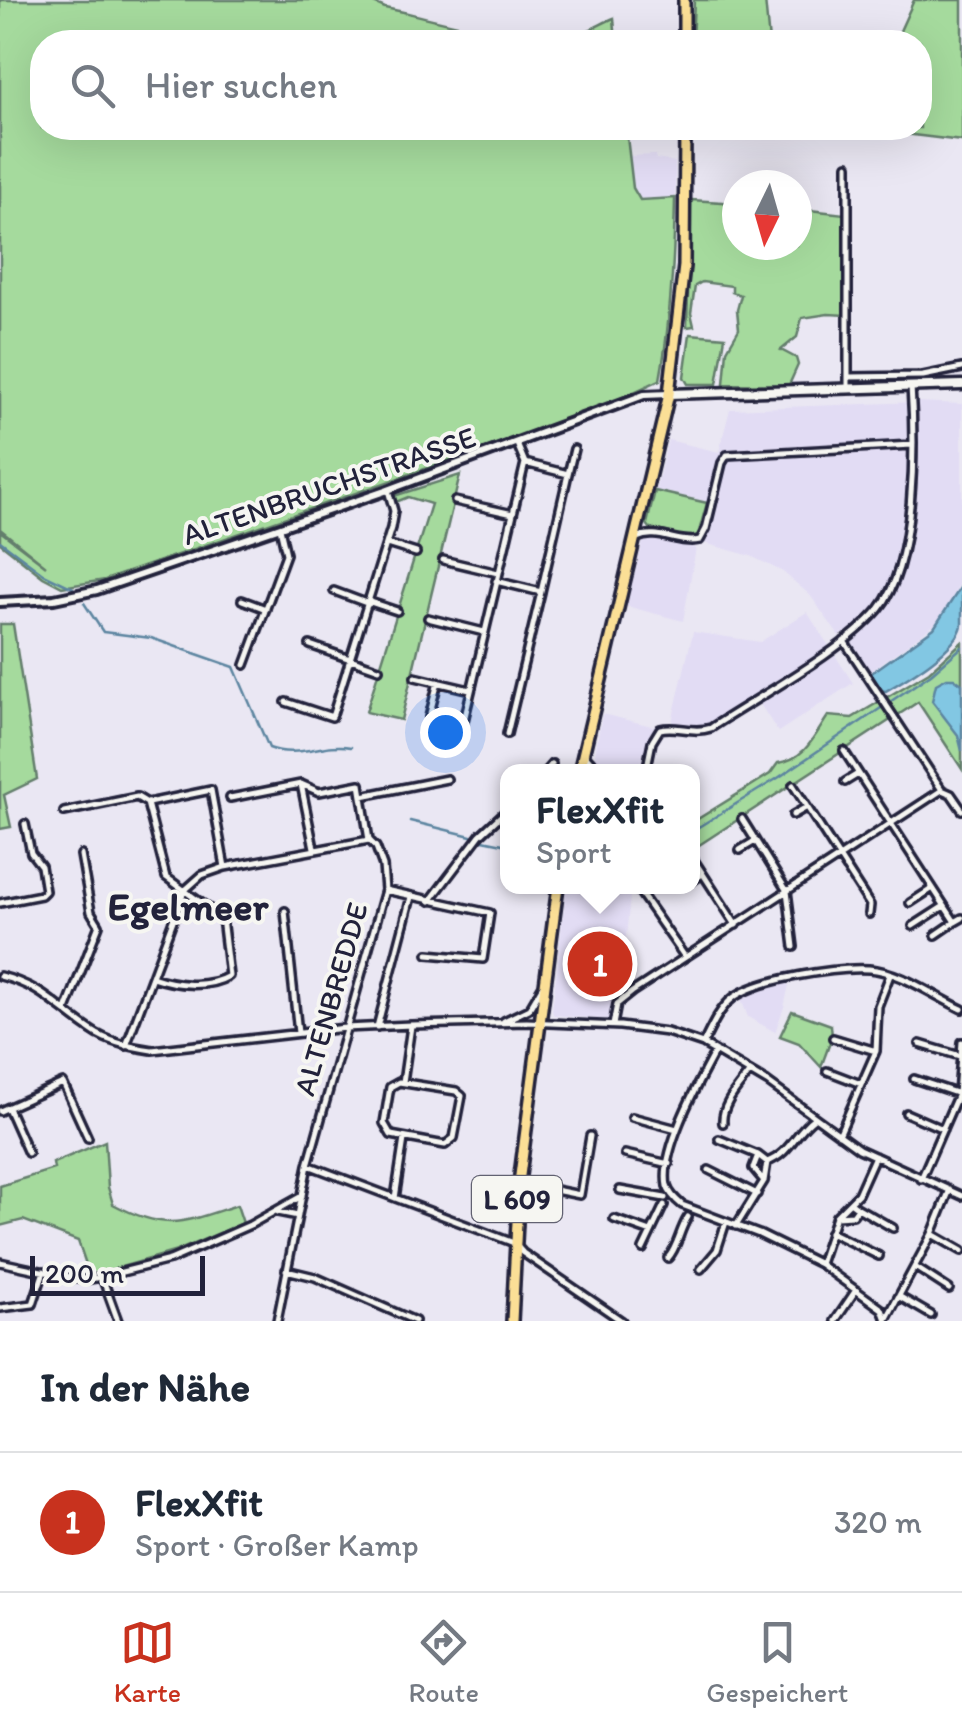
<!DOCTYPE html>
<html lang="de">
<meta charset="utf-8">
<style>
:root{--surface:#fff;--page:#f2f2f3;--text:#1f2937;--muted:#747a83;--line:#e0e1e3;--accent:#c8321e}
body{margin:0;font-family:Itim,sans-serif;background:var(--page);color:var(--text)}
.compass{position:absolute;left:722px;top:170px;width:90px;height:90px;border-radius:50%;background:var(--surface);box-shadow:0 10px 40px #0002;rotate:185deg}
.scale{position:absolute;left:30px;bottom:25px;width:175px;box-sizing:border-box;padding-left:10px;border:5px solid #22223b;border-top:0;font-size:28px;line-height:35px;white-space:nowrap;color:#22223b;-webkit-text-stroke:8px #f6f6f2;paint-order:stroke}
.you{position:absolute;left:445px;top:732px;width:35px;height:35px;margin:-25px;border:8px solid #fff;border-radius:50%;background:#1a73e8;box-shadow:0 0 0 15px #1a73e833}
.badge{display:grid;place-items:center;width:65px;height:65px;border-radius:50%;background:var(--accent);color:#fff;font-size:32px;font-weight:700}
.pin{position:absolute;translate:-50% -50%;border:5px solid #fff;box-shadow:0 2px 10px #0006}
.popup{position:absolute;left:500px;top:764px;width:200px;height:130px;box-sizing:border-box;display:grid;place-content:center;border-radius:20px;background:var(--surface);filter:drop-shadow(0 2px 8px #0005);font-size:32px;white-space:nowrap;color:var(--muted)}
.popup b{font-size:38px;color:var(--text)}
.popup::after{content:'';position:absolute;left:50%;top:100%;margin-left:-20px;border:20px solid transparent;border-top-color:var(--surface)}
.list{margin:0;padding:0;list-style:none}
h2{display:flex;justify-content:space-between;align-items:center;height:130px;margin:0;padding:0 40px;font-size:42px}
h2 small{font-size:32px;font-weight:400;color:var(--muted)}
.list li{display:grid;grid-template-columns:65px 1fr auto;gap:30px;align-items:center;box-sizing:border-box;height:140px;padding:0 40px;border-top:2px solid var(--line)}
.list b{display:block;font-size:38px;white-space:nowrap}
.list p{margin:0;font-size:32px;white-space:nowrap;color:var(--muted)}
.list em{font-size:32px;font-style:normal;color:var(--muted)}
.icon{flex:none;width:55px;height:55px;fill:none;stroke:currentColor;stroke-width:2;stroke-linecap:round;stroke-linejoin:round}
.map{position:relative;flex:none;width:962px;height:1321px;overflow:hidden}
.search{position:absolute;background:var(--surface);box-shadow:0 10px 40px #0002;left:30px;right:30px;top:30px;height:110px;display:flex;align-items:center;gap:25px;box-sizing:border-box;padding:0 35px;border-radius:40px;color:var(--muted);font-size:38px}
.sheet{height:270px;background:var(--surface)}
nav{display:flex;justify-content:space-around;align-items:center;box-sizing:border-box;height:140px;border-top:2px solid var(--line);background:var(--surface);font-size:28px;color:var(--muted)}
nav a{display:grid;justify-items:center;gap:5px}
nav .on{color:var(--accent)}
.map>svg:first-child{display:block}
.built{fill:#e2dcf4}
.green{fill:#a5da9d;stroke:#647e6c;stroke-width:2.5}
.water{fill:#82c7e3;stroke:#5c85a0;stroke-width:2.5}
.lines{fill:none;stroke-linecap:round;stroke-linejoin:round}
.stream{stroke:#5c85a0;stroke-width:2.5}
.minor-casing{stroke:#22223b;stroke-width:12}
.tertiary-casing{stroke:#22223b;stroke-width:14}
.secondary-casing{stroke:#22223b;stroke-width:15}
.primary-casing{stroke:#22223b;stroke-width:16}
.minor{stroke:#f6f6f2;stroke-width:5}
.tertiary{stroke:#f6f6f2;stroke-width:6}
.secondary{stroke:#f6f6f2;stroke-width:8}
.primary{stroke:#fbdf96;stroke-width:9}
.labels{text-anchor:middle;stroke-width:8;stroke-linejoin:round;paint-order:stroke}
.shield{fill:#f6f6f2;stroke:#626272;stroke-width:2.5}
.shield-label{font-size:28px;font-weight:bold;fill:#22223b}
.street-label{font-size:30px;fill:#22223b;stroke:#f6f6f2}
.district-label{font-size:40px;font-weight:bold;fill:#22223b;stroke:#f6f6f2}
</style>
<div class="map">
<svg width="962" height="1321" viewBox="0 0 962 1321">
<rect width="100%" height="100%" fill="#eae7f3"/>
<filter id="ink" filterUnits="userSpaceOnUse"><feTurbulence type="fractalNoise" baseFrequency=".01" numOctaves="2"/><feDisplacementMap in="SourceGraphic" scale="20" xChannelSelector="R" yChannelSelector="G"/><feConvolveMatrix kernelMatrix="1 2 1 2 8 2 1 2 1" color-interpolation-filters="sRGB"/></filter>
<g filter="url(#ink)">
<path class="built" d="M655 155 656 159 675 162V198L640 200 633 188 629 156Z
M918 402 962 404V578L952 600 934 625 868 673 844 633 839 636 810 595 783 572 751 556 654 529 647 524 668 440 719 452 730 409Z
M644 538 696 548 683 621 626 606Z
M807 612 853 683 778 732 758 701 709 732 689 734 670 730 693 632 760 642Z
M602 714 656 727 649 735 639 769 629 770 594 760Z
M566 887H631L621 987 615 994 610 1020 554 1015 552 1011Z
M786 983 789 985 784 1007 775 1032 748 1017 741 999 763 988Z"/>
<path class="green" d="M0 0H367L385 8C439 19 525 48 578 34 590 31 602 23 614 18L616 42H42V128H626L633 188 640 200 675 198C674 259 671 319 660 380L595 410 105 580 62 587 43 577 0 543V531L46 566 0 529Z
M694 0H765L769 42H692Z
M914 0H962V141L856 128H920V42H895Z
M691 200 737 203V245H797V238L809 226V210L845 214 846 315 828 314 802 318 797 337 781 350 796 358 798 365 789 385 724 384 727 350 739 329 737 310 741 295 732 292V286L702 282 695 286 691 313 694 326 687 327Z
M690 334 725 337 717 384H688L684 377Z
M460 475 401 720 366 712 431 504 408 497 396 502 394 496Z
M655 491 707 503 698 535 690 538 650 528 647 524Z
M0 624H13L37 779 4 795 11 827 0 829Z
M962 642V769L918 702 693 849V822L770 774 778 763C805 759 814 737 828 716L852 718 929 672Z
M792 1011 831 1025 832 1037 821 1067 799 1043 780 1036Z
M105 1141 108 1187 113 1204C166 1232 182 1223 237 1205L243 1223 177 1251 90 1276 78 1241 23 1220 0 1226V1186L54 1169 53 1163Z"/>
<path class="water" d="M962 585C962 598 962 612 962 625 958 649 906 679 886 691L880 690 870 674 934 628Z
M947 678H954L962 684V751L958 735 932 701 936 684Z"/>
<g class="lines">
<path class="stream" d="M0 541 44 574 73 588
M84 603 103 632 151 638 234 667 269 748C298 759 322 742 351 747
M410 821 471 836
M692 831 778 778 931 674 962 647
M483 840 508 845"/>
<g class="minor-casing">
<path id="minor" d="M848 377V165
M848 388V377L923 376 962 368
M568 474 574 449
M455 501 513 514
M637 538C658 528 678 545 700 540L706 529 722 463 727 455 912 445
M387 544 416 553
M443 560 498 573
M496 581 541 592 568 474 525 463
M334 591 369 604
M242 600 266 609
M370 602 397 611
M428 618 484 632
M844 641 942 790 951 794 962 810
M310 645 379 669
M245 665 286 554 280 528
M415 677 470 690
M286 702 332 717 391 528 394 511 388 490
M429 717 438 682
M463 725 525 463 517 444
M507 734 541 592
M844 751 955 922 962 918
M584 754 593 764 614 772
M545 772 552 764
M646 772 652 742 660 729C677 725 693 734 711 728 759 696 843 652 879 609 916 564 915 444 911 386
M845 782 858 774
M301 784 314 848
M793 785 870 905 869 914
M362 796 447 779
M230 798 301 784 319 792 360 784 369 840 376 847 383 866 385 890 308 1165 277 1321
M148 803 211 790 225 867
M64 812 137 797 147 803 166 877 222 918 229 976C207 989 175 985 152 977
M793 815 807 807
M742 819 787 891 794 947
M740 850 755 841
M692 857 736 925
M692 881 701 875
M385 890 490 913 483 959 428 954
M639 891 685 957
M430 901 480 835 508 809
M0 903 41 895 45 891 41 866 31 853 25 824
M910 903 933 888
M285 911 298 1033
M913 926 944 906
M936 935 955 922
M0 976C44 986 61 1012 97 1034 115 1044 133 1047 152 1050L345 1028 411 1025 527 1022 620 1026 667 1032 703 1044 767 1082 859 1149 962 1196
M66 1010 99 925 91 912 81 855
M504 1021 529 1009 542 987
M613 1025 617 1004 632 992 942 790
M377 1027 411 897
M833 1038 876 1051
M703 1044C711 1028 719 1009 733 998 758 979 837 967 869 969 900 971 934 996 962 1009
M920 1044 960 1056
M126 1046 184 891 202 875 225 867 369 840
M714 1053C698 1083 660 1151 667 1186 669 1193 676 1200 682 1205L759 1234 820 1264 882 1309 886 1320
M827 1071 861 1084
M914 1079 962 1095
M399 1082 456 1091 462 1096 454 1138 445 1145 391 1135 384 1123 390 1087Z
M403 1082 411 1026
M8 1108 28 1153
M0 1111 63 1083 88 1138
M906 1113 943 1129
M632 1117 677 1129
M723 1123C721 1105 739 1087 749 1073
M839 1135 876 1051 878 1006 890 975
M719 1139 758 1155
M625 1154 669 1164
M767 1162C790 1154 795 1132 814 1118
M308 1165 514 1243 523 1253 622 1321
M709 1170 757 1194
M921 1179 958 1094 962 1042
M520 1183 580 1195 590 1136
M620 1190 665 1198
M395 1198 404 1139
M850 1202 858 1194 875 1156
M858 1208 893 1228
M278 1212 298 1216
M614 1219 651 1232
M736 1226 764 1181 767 1162 758 1155 753 1168 764 1181
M830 1232 879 1256
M932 1234 962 1251
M643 1249 664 1205
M668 1258C678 1247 679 1231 688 1217
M0 1262 83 1280 102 1277 170 1260 250 1225 302 1196
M820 1264 836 1216 850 1202 858 1208 853 1215 836 1216
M915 1267 949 1289
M701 1269 717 1250 726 1222
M286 1270 315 1277 415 1321
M102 1277 118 1321
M900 1297 931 1315
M0 1308 33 1304 44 1271
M887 1318 932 1234 949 1192
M835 1321 856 1290"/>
</g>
<g class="tertiary-casing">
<path id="tertiary" d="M0 602 54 599 97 590 388 490 644 395 669 394"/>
</g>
<g class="secondary-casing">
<path id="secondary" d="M669 394 962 385"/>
</g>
<g class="primary-casing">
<path id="primary" d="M684 0V42
M579 772 669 394 684 266 685 128
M512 1321 519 1183 558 886"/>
</g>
<use href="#minor" class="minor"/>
<use href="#tertiary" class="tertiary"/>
<use href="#secondary" class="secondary"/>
<use href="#primary" class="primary"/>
</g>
</g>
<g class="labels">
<rect class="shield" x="472" y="1176" width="90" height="46" rx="8"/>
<g class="shield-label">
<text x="517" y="1209">L 609</text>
</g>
<g class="street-label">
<text transform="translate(329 486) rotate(-19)" y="10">ALTENBRUCHSTRASSE</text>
<text transform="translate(331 999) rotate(-74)" y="10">ALTENBREDDE</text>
</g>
<g class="district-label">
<text x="188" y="920">Egelmeer</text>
</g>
</g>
</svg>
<svg class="compass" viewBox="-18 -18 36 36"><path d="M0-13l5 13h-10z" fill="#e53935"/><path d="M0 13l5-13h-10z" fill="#747a83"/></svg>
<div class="scale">200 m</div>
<div class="you"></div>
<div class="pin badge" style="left:600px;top:964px">1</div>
<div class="popup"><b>FlexXfit</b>Sport</div>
<div class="search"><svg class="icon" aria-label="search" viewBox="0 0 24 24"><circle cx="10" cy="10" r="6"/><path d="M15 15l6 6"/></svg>Hier suchen</div>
</div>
<section class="sheet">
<h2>In der Nähe<small></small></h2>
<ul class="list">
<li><span class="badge">1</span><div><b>FlexXfit</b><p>Sport · Großer Kamp</p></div><em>320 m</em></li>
</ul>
</section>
<nav>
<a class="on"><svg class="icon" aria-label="map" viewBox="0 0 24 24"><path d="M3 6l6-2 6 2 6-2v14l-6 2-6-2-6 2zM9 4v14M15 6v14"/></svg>Karte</a>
<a><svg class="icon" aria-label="directions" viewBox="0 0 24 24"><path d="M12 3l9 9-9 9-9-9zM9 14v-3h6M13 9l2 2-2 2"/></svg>Route</a>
<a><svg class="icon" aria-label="saved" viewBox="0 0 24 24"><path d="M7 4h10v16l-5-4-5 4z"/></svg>Gespeichert</a>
</nav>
